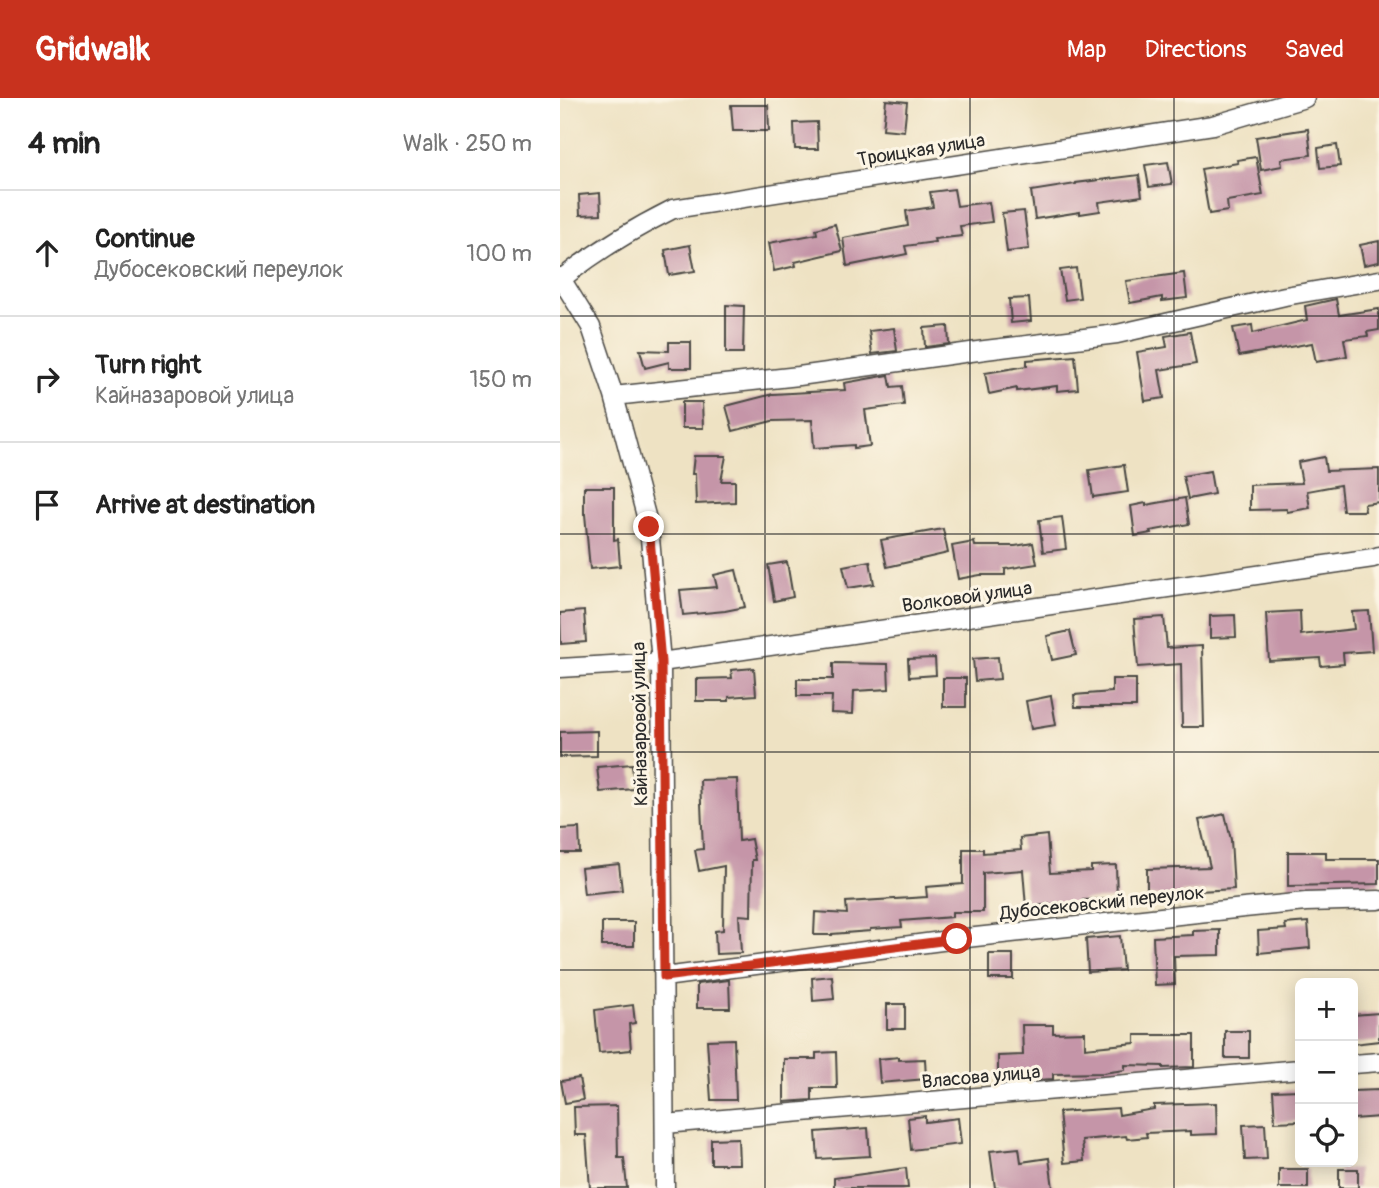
<!DOCTYPE html>
<meta charset="utf-8">
<style>
:root{--surface:#fff;--page:#f2f2f2;--text:#222;--muted:#767676;--line:#e0e0e0;--accent:#c8321e}
body{margin:0;font-family:Pangolin,sans-serif;background:var(--page);color:var(--text)}
.controls{position:absolute;right:21px;bottom:21px;display:grid;overflow:hidden;border-radius:10px;box-shadow:0 4px 18px #0003}
.controls button{width:63px;height:63px;display:grid;place-items:center;padding:0;border:0;border-bottom:2px solid var(--line);background:var(--surface);color:var(--text);font:35px sans-serif}
.stop{position:absolute;width:21px;height:21px;margin:-16px;border:5px solid #c8321e;border-radius:50%;background:#fff}
.stop.end{background:#c8321e;border-color:#fff;box-shadow:0 2px 7px #0008}
.list{margin:0;padding:0;list-style:none}
h2{display:flex;justify-content:space-between;align-items:center;height:91px;margin:0;padding:0 28px;font-size:30px}
h2 small{font-size:23px;font-weight:400;color:var(--muted)}
.list li{display:grid;grid-template-columns:46px 1fr auto;gap:21px;align-items:center;box-sizing:border-box;height:126px;padding:0 28px;border-top:2px solid var(--line)}
.list b{display:block;font-size:26px;white-space:nowrap}
.list p{margin:0;font-size:23px;white-space:nowrap;color:var(--muted)}
.list em{font-size:23px;font-style:normal;color:var(--muted)}
.icon{flex:none;width:38px;height:38px;fill:none;stroke:currentColor;stroke-width:2;stroke-linecap:round;stroke-linejoin:round}
.map{position:relative;flex:none;width:819px;height:1090px;overflow:hidden}
header{display:flex;align-items:center;gap:42px;box-sizing:border-box;height:98px;padding:0 35px;background:var(--accent);color:#fff}
header strong{font-size:33px}
nav{display:flex;gap:38px;margin-inline-start:auto;font-size:24px}
main{display:flex}
aside{flex:1;background:var(--surface)}
.map>svg:first-child{display:block}
.building{fill:#c595a8}
.lines{fill:none;stroke-linecap:round;stroke-linejoin:round}
.street-casing{stroke:#484642;stroke-width:21}
.street{stroke:#fff;stroke-width:18}
.route{stroke:#c8321e;stroke-width:9}
.grid{fill:none;stroke:#2b2b2b;stroke-width:2;stroke-opacity:0.55}
.labels{text-anchor:middle;stroke-width:6;stroke-linejoin:round;paint-order:stroke}
.street-label{font-size:19px;fill:#2b2b2b;stroke:#fcf5e5}
</style>
<header>
<strong>Gridwalk</strong>
<nav><a>Map</a><a>Directions</a><a>Saved</a></nav>
</header>
<main>
<aside>
<h2>4 min<small>Walk · 250 m</small></h2>
<ul class="list">
<li><svg class="icon" aria-label="ahead" viewBox="0 0 24 24"><path d="M12 20V5M6 11l6-6 6 6"/></svg><div><b>Continue</b><p>Дубосековский переулок</p></div><em>100 m</em></li>
<li><svg class="icon" aria-label="right" viewBox="0 0 24 24"><path d="M7 20v-9h11M14 6l5 5-5 5"/></svg><div><b>Turn right</b><p>Кайназаровой улица</p></div><em>150 m</em></li>
<li><svg class="icon" aria-label="arrive" viewBox="0 0 24 24"><path d="M6 21V4h12l-3 4 3 4H6"/></svg><div><b>Arrive at destination</b></div></li>
</ul>
</aside>
<div class="map">
<svg width="819" height="1090" viewBox="0 0 819 1090">
<rect width="100%" height="100%" fill="#fcf5e5"/>
<filter id="ink" filterUnits="userSpaceOnUse"><feTurbulence type="fractalNoise" baseFrequency=".0143" numOctaves="2"/><feDisplacementMap in="SourceGraphic" scale="14" xChannelSelector="R" yChannelSelector="G"/><feConvolveMatrix kernelMatrix="1 2 1 2 8 2 1 2 1" color-interpolation-filters="sRGB"/></filter>
<filter id="wash" filterUnits="userSpaceOnUse"><feTurbulence type="fractalNoise" baseFrequency=".00686" numOctaves="4" result="noise"/><feDisplacementMap in="SourceGraphic" scale="28" xChannelSelector="R" yChannelSelector="G"/><feGaussianBlur stdDeviation="1.57" result="paint"/><feColorMatrix in="noise" values="0 0 0 0 0 0 0 0 0 0 0 0 0 0 0 0 0 1.4 0 .05"/><feComposite in="paint" operator="in"/></filter>
<g filter="url(#wash)">
<rect width="100%" height="100%" fill="#eee2c3"/>
<g id="blocks">
<path class="building" d="M326 2 347 4 344 33 323 31Z
M171 7H208L209 33H173Z
M257 24 258 51H235L234 25Z
M748 31 751 57 721 61 722 68 701 72 696 39Z
M777 47 780 68 760 70 758 50Z
M696 59 703 97 667 103 668 113 649 116 641 71 678 65 677 62Z
M608 64 612 86 589 89 585 67Z
M579 77 582 98 539 104 540 113 520 116V114L475 121 471 93 516 86V85Z
M394 91 397 108 429 104 432 124 400 128 402 138 374 141 375 144 345 148 347 156 287 168 283 140 348 128 346 113 373 109 370 94Z
M40 95 41 116 20 117 19 97Z
M464 113 469 151 447 154 442 115Z
M275 126 282 153 235 164 236 168 214 173 209 145 257 136 256 131Z
M819 143V164L804 167 800 147Z
M130 147 135 173 109 177 105 152Z
M516 170 520 200 505 202 500 172Z
M624 175 627 200 602 203V199L570 205 566 183Z
M469 200 471 223 451 225 449 201Z
M776 201 779 217 819 211V232L807 234 808 238 784 241 787 258 756 264 752 245 679 258 673 230 692 227 693 235 747 222 745 208Z
M166 207 184 208 183 255H166Z
M388 228 389 246 365 249 364 230Z
M334 230 337 253 312 256 309 233Z
M630 234 636 266 599 272 604 300 585 303 577 254 607 249 605 238Z
M109 244H131V270H109V264L85 270 80 252 109 253Z
M515 258 518 291 497 293V288L457 293V290L429 296 425 275 467 268V262Z
M329 277 331 289 342 288 344 307 305 312 310 348 294 350V347L254 350 252 322 212 323 173 333 166 308 213 296 285 292 284 285Z
M122 304H142L143 330H122Z
M134 358H166L161 383H175V404L136 406 135 376H132Z
M764 359 766 373 819 371V404L804 406 805 413H783L780 387 747 393 750 410 727 414V411L690 412V387L742 385 738 364Z
M564 367 568 394 533 399 529 372Z
M650 373 654 396 628 401 623 378Z
M24 389H54V442L58 441 60 468 30 471 25 416H24Z
M625 400 629 426 590 433 591 435 575 438 571 408 586 405V407Z
M502 419 506 451 483 454 479 422Z
M383 431 388 455 327 469 321 442Z
M414 444 415 448H455L473 445 477 466 445 471V477H420L398 481 392 448Z
M310 463 314 486 288 490 283 468Z
M227 464 233 499 214 503 208 467Z
M176 472 185 509 165 513 123 517 120 492 157 489 154 477Z
M24 513 26 544 1 546 0 515Z
M740 513 741 537 794 531 792 514 809 513 812 553 783 555 784 566 761 568 760 560 709 563 706 515Z
M675 517 676 539 650 540V518Z
M604 519 607 550 642 548 644 629H622L621 566 578 569 574 521Z
M510 533 516 557 492 562 487 538Z
M438 559 440 581 415 583 413 561Z
M375 560 376 577 349 579 348 561Z
M273 565 328 566 329 591 294 593 293 616 271 615 272 598H237V581H273Z
M194 570 196 597 169 599V603H136V581L172 580 171 572Z
M383 580H406V609H383Z
M552 581H576V609H515L514 597 552 594Z
M491 598 496 627 471 631 466 603Z
M37 633V658L0 659V634Z
M72 666 74 691 40 694 37 669Z
M177 681 179 743 191 741 195 762H192L191 818 179 817 181 855 156 856 155 833 163 832 164 768 139 773 135 752 143 751 140 682Z
M665 716 671 742 674 791 621 794V798H587V771L650 769 639 722Z
M19 730 20 755H0V731Z
M487 737 490 775 531 773V768L556 767 557 801 523 802V805L493 806 466 809 463 772 423 775V814H392V819L341 823 342 829 310 831V833L272 836V837H254L255 814 287 816 286 804 367 799 366 789 403 786V751H423V755L461 752 460 740Z
M728 754H766V761H819V786L728 788Z
M59 766 62 792 24 796 21 770Z
M42 824H74V848H42Z
M748 824 750 850 699 855 698 833 726 831 725 826Z
M660 832V857L614 858 615 886 595 887 593 839 633 837V833Z
M560 838 563 872 528 874 526 841Z
M429 856H453V881H429Z
M272 878 274 901 253 903 252 880Z
M169 882 170 910H137V886Z
M327 906H345V931H327Z
M73 907 75 925 69 926 71 952 39 955 35 912Z
M819 915V943L793 946V917Z
M462 927H493V935L525 934V950L575 945V937H634V969L603 970V968L565 967V972L543 975 493 976V981L477 982H461V977H438V958L463 957Z
M665 933H689V960H665Z
M174 941 176 1002H151L147 942Z
M276 954 277 990H252V1002L224 1004V961H256V955Z
M339 959V962L365 961 366 981 320 985 318 961Z
M19 980 23 1002 5 1005 1 983Z
M740 992V1023L715 1024 713 993Z
M819 992V1019L793 1021V993Z
M656 1005 657 1036 631 1037V1033L586 1035 587 1039 567 1041 566 1038 522 1042 524 1063 504 1065 499 1014 558 1010 559 1017 594 1011V1007Z
M57 1008 58 1060H64L67 1090H30L26 1037H15L14 1009Z
M365 1018V1024L398 1020 401 1046 351 1052 348 1020Z
M705 1026 707 1061 685 1062 683 1027Z
M308 1030 310 1058 258 1061 256 1034Z
M178 1040 179 1066H151V1041Z
M459 1050 461 1064 489 1060 493 1090H435L430 1053Z
M346 1070 348 1090H274V1080Z
M719 1071H748V1090H719Z
M779 1071H798V1090H779Z"/>
</g>
</g>
<g filter="url(#ink)">
<use href="#blocks" fill-opacity="0" stroke="#484642" stroke-width="2"/>
<g class="lines">
<g class="street-casing">
<path id="street" d="M0 179 31 229 54 298 89 429 101 564 105 1090
M0 182C35 154 73 131 113 111L653 27 745 0
M54 298 239 278 425 252 557 236 725 198 819 182
M0 570 101 564 813 460 819 458
M104 879 397 841 684 810 746 804 819 802
M793 966 819 964
M105 1026 740 971"/>
</g>
<use href="#street" class="street"/>
</g>
</g>
<g class="lines" filter="url(#ink)">
<path class="route" d="M89 429 101 564 104 879 397 841"/>
</g>
<path class="grid" d="M205 0V1090M410 0V1090M614 0V1090M0 218H819M0 436H819M0 654H819M0 872H819"/>
<g class="labels">
<g class="street-label">
<text transform="translate(361 51) rotate(-9)" y="7">Троицкая улица</text>
<text transform="translate(407 498) rotate(-8)" y="7">Волковой улица</text>
<text transform="translate(79 626) rotate(-91)" y="7">Кайназаровой улица</text>
<text transform="translate(542 804) rotate(-6)" y="7">Дубосековский переулок</text>
<text transform="translate(421 978) rotate(-5)" y="7">Власова улица</text>
</g>
</g>
</svg>
<div class="controls">
<button>+</button>
<button>−</button>
<button><svg class="icon" aria-label="locate" viewBox="0 0 24 24"><circle cx="12" cy="12" r="6"/><path d="M12 2v4M12 18v4M2 12h4M18 12h4"/></svg></button>
</div>
<div class="stop" style="left:397px;top:841px"></div>
<div class="stop end" style="left:89px;top:429px"></div>
</div>
</main>
